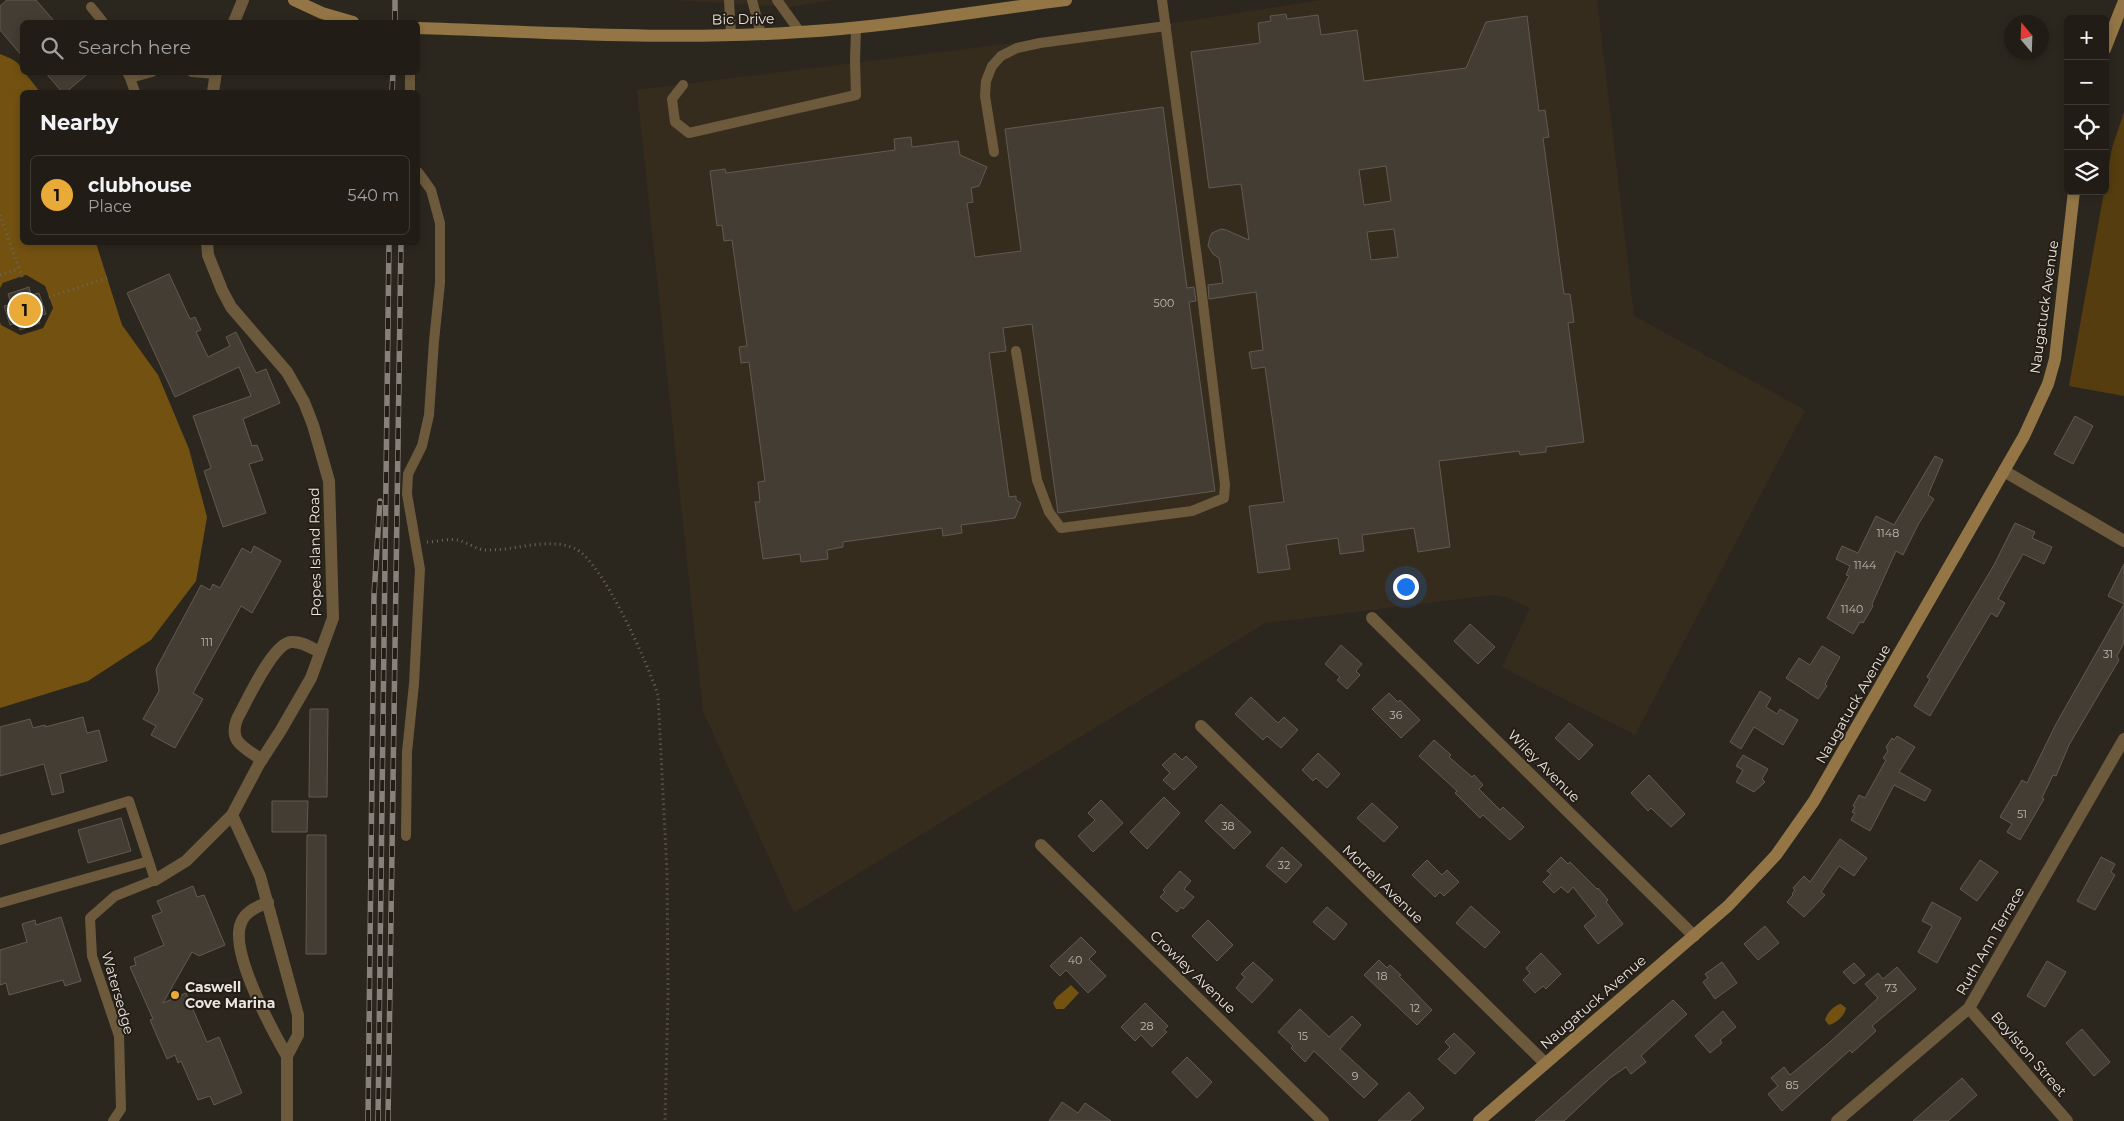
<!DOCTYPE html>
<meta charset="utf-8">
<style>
:root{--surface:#211d16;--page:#29261f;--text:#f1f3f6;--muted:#a2a2a1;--line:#3e3b35;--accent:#eaaa38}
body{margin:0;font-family:Montserrat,sans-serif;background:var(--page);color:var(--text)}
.controls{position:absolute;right:15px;top:15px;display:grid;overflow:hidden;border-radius:8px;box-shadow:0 2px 8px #0003}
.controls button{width:45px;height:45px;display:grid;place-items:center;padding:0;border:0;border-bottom:1px solid var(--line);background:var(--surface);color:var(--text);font:25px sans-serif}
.compass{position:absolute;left:2004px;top:15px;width:45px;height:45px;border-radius:50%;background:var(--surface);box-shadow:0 2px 8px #0003;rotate:341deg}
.you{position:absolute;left:1405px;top:586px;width:18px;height:18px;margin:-12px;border:4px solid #fff;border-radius:50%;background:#1a73e8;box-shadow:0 0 0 8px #1a73e833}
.badge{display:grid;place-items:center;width:32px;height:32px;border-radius:50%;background:var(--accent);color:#111;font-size:16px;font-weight:700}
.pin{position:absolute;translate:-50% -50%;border:2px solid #fff;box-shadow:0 1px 5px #0006}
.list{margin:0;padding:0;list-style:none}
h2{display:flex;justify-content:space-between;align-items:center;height:65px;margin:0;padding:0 20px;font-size:21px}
h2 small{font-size:16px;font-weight:400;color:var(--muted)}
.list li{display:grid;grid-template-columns:32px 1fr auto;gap:15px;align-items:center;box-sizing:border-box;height:80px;margin:0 10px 10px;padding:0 10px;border:1px solid var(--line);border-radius:8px}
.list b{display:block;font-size:19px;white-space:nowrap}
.list p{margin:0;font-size:16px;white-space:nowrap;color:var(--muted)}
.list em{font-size:16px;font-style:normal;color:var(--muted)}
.icon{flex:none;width:28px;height:28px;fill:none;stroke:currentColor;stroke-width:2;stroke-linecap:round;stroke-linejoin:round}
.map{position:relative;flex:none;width:2124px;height:1121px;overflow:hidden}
.search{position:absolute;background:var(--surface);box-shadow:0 2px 8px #0003;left:20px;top:20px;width:400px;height:55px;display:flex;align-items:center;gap:12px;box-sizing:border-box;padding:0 18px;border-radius:8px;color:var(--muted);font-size:19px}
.panel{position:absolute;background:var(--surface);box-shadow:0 2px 8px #0003;left:20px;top:90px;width:400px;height:155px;border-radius:8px}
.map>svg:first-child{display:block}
.built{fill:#362c1e}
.green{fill:#563d10}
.water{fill:#735111}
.pier{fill:#2c271e}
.building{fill:#433d34;stroke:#615a51;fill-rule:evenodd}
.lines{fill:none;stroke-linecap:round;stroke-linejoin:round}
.path{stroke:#6c675f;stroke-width:3;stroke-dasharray:1 4;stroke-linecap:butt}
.lane{stroke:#6d5a3d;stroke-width:10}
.street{stroke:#6d5a3d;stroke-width:12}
.secondary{stroke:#947646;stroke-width:12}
.rail-casing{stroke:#86817a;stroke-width:5.5}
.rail{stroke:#231d15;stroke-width:4;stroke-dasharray:11;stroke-linecap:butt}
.poi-dot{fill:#eaaa38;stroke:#231d15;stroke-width:2}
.labels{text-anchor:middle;stroke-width:4;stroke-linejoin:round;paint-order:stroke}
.number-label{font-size:11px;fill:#bfbab4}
.street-label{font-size:14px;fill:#e8e4de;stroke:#231d15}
.poi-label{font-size:14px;font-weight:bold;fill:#e8e4de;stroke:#231d15;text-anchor:start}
</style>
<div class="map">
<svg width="2124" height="1121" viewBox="0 0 2124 1121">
<rect width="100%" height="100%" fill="#2c271e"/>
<path class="built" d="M676 0H833L790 7Z
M1321 0H1597L1634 316 1805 410 1635 735 1502 667 1530 608 1506 597 1492 595 1265 623 794 913 703 711 637 90 1181 22Z"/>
<path class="green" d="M2124 112V396L2069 386 2112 148Z"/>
<path class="water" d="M0 54C9 58 21 61 22 72L25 73 40 92H22V242L96 243 122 325 158 375 189 449 207 517 196 581 151 640 88 681 0 708V323L21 335 43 328 53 308 45 286 26 275 3 283 0 288Z
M1071 985 1079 993 1064 1009H1056L1053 1003 1057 997Z
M1841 1004 1846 1008C1845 1016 1836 1023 1829 1025L1825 1020C1827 1013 1834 1005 1841 1004Z"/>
<path class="pier" d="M26 275 45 286 53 308 43 328 20 335 1 325 0 320 21 332 41 326 50 308 43 287 26 278 5 285 0 291 3 283Z"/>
<path class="building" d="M7 0H36L55 22H22V56L0 30V6Z
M1286 14 1287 19 1318 15 1321 35 1357 30 1364 81 1466 68 1486 22 1527 16 1539 111 1545 110 1549 137 1543 138 1564 294H1570L1574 322 1568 323 1584 442 1546 447V452L1520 455 1519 451 1439 461 1450 547 1418 552 1414 528 1362 535 1364 551 1340 554 1338 538 1286 545 1290 569 1258 573 1249 506 1284 502 1265 367 1252 369 1249 352 1263 350 1256 292 1209 299 1208 285 1223 283 1219 258 1213 254 1208 246 1210 237 1212 233 1221 229 1226 230 1249 240 1241 184 1209 188 1191 52 1260 43 1258 23 1271 21 1270 16ZM1386 166 1391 201 1364 205 1359 170ZM1394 229 1398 257 1371 260 1367 232Z
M45 72H90L66 92H62Z
M1163 107 1187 288 1194 287 1196 301 1189 302 1215 491 1058 513 1032 324 1003 328 1006 351 989 353 1009 497 1016 496V500L1021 503 1015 518 961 525 962 533 943 536 942 528 843 542V547L827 550 828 559 801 562 800 554 763 559 755 502H760L758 482 765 481 749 362 741 363 739 347 747 346 732 240 724 241 722 225 717 226 710 171 725 169 726 173 895 150 894 139 911 137 912 147 958 141 960 155 987 167 979 186 971 188 973 202 967 203 975 257 1021 251 1005 129Z
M169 274 190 319 195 317 201 330 196 332 208 357 230 346 226 337 236 332 256 373 266 369 280 403 243 419 252 446 257 445 263 460 249 464 266 513 223 527 204 471 211 468 193 416 251 396 239 367 175 397 127 293Z
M29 287 31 295 39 293 46 314 38 316 40 323 20 330 18 323 10 325 4 306 11 304 8 294Z
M2075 416 2093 426 2073 464 2054 454Z
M1935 456 1943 460 1928 495 1934 499 1919 523 1903 555 1896 551 1872 604 1873 606 1863 623 1860 622 1853 634 1827 618 1849 576 1846 575 1850 566 1836 559 1842 546 1858 553 1876 516 1894 525Z
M2015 523 2035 532 2032 538 2052 547 2044 564 2023 554 1998 599 2005 603 1997 617 1991 613 1930 716 1914 706 1930 679 1927 677 1994 565Z
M254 546 281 561 252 613 241 606 193 693 203 699 175 748 151 735 156 726 143 719 159 691 156 669 201 585 210 590 213 584 220 588 242 548 251 553Z
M2124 564V604L2108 596Z
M2124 604V643L2117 656 2119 660 2069 745 2056 776 2053 775 2042 798 2044 799 2020 840 2007 832 2012 824 2000 817 2022 780 2027 783 2056 724Z
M1470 624 1495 647 1478 664 1454 641Z
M1341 645 1362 664 1356 671 1360 675 1347 689 1337 680 1340 677 1325 664Z
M1822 646 1840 657 1825 684 1827 686 1818 699 1786 678 1799 658 1810 665Z
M1760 691 1771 698 1766 707 1777 714 1780 709 1798 720 1783 745 1754 727 1741 749 1730 742Z
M1389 693 1398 702 1400 700 1420 720 1401 738 1372 709Z
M1251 697 1278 723 1284 717 1298 730 1281 748 1267 736 1263 740 1235 714Z
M310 709H328L327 797H309Z
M83 717 87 733 99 730 107 761 60 774 64 792 52 795 44 764 0 776V727L30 719 33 728 45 725V727Z
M1569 723 1593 745 1579 760 1555 738Z
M1897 736 1915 747 1899 772 1931 790 1925 801 1894 785 1870 831 1851 820 1855 813 1852 812 1855 807 1853 806 1859 795 1865 798 1886 760 1883 758 1888 751 1886 747 1892 738 1894 740Z
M1434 740 1451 755 1449 757 1472 777 1474 775 1483 785 1479 789 1500 810 1503 807 1524 827 1510 840 1483 815 1480 818 1455 793 1457 791 1419 756Z
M1175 753 1182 760 1186 756 1197 767 1174 790 1163 780 1170 773 1162 765Z
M1318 753 1340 774 1327 788 1316 778 1313 781 1302 770Z
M1743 755 1768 769 1762 779 1765 782 1754 792 1736 782 1743 770 1736 766Z
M1649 775 1685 814 1671 827 1651 808 1648 811 1631 793Z
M1164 797 1180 813 1147 849 1130 832Z
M1101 800 1123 823 1093 852 1078 836 1095 820 1088 813Z
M272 801H308L307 832H272Z
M1372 803 1398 827 1384 842 1357 818Z
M1221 804 1251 832 1234 849 1205 821Z
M121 818 131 851 88 863 78 830Z
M307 835H326V954H306Z
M1840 839 1867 858 1854 876 1839 866 1821 892 1825 895 1804 917 1787 902 1793 895 1792 894 1795 890 1793 888 1804 876 1810 882Z
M1282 847 1302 865 1286 883 1266 866Z
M1561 857 1568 864 1570 862 1597 889 1598 888 1608 900 1606 902 1623 924 1598 944 1584 926 1596 916 1573 887 1568 893 1561 887 1554 893 1543 882 1551 874 1547 871Z
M2101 857 2115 864 2111 872 2115 875 2095 910 2077 901Z
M1427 860 1442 875 1447 870 1459 882 1444 896 1440 892 1435 897 1412 875Z
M1980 860 1998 872 1977 901 1960 889Z
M1180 871 1191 881 1184 889 1194 897 1183 909 1181 907 1177 912 1160 897 1165 892 1163 890Z
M193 886 197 897 204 895 225 945 199 956 192 952 163 1003 186 993 207 1042 219 1037 242 1093 214 1105 210 1096 198 1100 181 1061 178 1063 175 1055 167 1059 150 1020 153 1019 130 967 136 965 134 958 164 945 152 916 162 912 157 901Z
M1932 902 1961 918 1937 963 1918 952 1932 926 1922 921Z
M1471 906 1500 932 1485 948 1456 923Z
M1327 907 1347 924 1334 940 1313 922Z
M61 917 81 981 65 986 63 980 9 995 6 983 0 985V950L27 942 22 924 35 920 36 925Z
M1208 920 1233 945 1217 961 1192 936Z
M1765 926 1779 943 1758 960 1744 944Z
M1081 937 1096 952 1089 959 1106 976 1088 993 1066 970 1060 976 1050 966Z
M1541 953 1561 974 1546 989 1543 986 1535 993 1523 980 1530 973 1526 968Z
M1379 960 1387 968 1390 965 1401 975 1399 976 1432 1010 1417 1025 1364 975Z
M2047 961 2066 972 2045 1007 2027 996Z
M1253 962 1273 980 1252 1003 1236 988 1245 977 1241 974Z
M1722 962 1737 983 1715 999 1703 982 1708 978 1705 974Z
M1854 963 1865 975 1854 984 1843 972Z
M1897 967 1916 989 1872 1026 1876 1031 1852 1053 1850 1050 1782 1111 1768 1094 1778 1086 1771 1078 1784 1067 1790 1075 1830 1042 1878 998 1865 984 1878 973 1883 979Z
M1673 1000 1687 1014 1641 1056 1646 1062 1631 1074 1626 1067 1610 1078 1564 1121H1535Z
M1145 1003 1168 1026 1164 1030 1167 1032 1152 1047 1141 1035 1135 1041 1121 1027Z
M1300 1009 1329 1037 1352 1016 1361 1025 1340 1049 1378 1084 1364 1098 1314 1051 1305 1062 1291 1048 1293 1046 1278 1032Z
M1723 1011 1736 1027 1720 1040 1722 1043 1710 1053 1695 1036Z
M2082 1029 2110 1062 2094 1076 2066 1043Z
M1454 1033 1475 1053 1455 1074 1438 1059 1450 1047 1445 1042Z
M1187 1057 1212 1082 1197 1098 1172 1072Z
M1962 1078 1977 1095 1948 1121H1913Z
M1409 1092 1424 1108 1410 1121H1378Z
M1062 1102 1078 1113 1085 1103 1111 1121H1049Z"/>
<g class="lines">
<path class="path" d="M0 215 22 277
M0 275 19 269
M49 297 107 278
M427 542C437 542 449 538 458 540 467 542 477 550 486 550 514 551 547 537 574 548 602 560 648 664 658 695L667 872 668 996 665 1121"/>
<path class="lane" d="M729 0 731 35
M752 0 761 34
M777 0 800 32
M91 7 103 22
M127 72 130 78 152 72
M192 72 216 74
M410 72V92
M130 78 135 92
M683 85 672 99 675 122 689 133 856 95 855 61 856 28
M994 152 985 96 986 81 992 66 1001 56 1017 48 1040 43 1166 26
M1016 351 1037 480 1049 512 1061 528 1192 511 1224 498 1225 485 1201 287 1162 0
M406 836 407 752 414 684 420 569 407 494 408 474 422 446 429 415 434 341 440 283V223L431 190 418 172
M0 840 129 801 155 880 115 896 90 918 92 956 119 1036 121 1109 113 1121
M0 903 149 861"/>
<path class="street" d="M234 22 243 0
M213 92 216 72
M2004 471 2124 541
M1372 618 1694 936
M1201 726 1545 1063
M262 760C244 747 227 742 238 717 247 701 273 643 291 642 302 641 311 648 320 652
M232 815 260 876 298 1015V1035L287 1056V1121
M1041 845 1323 1121
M155 880 186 861 232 815 259 764 281 730 311 678 333 618 329 481 313 425 304 402 287 372 231 307 222 290 208 255 207 242
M268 902C258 907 245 911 241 923 229 951 272 1030 287 1056
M1969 1008 2067 1121
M1837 1121 1969 1008 2124 739"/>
<path class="secondary" d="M294 0 322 13 353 22
M418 28C544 32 673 41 800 32 889 27 978 11 1066 0
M2105 49 2124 1
M1479 1121 1728 906 1776 855 1814 801 2024 436 2048 384 2055 359 2074 191"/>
<g class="rail-casing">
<path id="rail" d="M395 22V0
M392 92 393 72
M368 1121 374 595 380 501
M378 1121 389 242
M388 1121 401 242"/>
</g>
<use href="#rail" class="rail"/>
</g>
<circle class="poi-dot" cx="175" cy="995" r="5"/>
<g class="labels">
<g class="number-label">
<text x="1164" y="307">500</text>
<text x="1888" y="537">1148</text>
<text x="1865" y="569">1144</text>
<text x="1852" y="613">1140</text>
<text x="207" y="646">111</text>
<text x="2108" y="658">31</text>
<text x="1396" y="719">36</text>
<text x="2022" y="818">51</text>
<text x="1228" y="830">38</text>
<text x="1284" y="869">32</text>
<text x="1075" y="964">40</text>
<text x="1382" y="980">18</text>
<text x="1891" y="992">73</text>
<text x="1415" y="1012">12</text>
<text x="1147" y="1030">28</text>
<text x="1303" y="1040">15</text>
<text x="1355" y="1080">9</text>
<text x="1792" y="1089">85</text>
</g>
<g class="street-label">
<text transform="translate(743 19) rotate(-1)" y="5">Bic Drive</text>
<text transform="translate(2044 307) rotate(-82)" y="5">Naugatuck Avenue</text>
<text transform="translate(315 552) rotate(-91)" y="5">Popes Island Road</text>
<text transform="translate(1853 704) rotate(-60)" y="5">Naugatuck Avenue</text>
<text transform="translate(1544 766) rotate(45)" y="5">Wiley Avenue</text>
<text transform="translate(1383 884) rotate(44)" y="5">Morrell Avenue</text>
<text transform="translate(1990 941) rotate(-60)" y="5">Ruth Ann Terrace</text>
<text transform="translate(1193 972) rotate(44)" y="5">Crowley Avenue</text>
<text transform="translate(118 993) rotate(74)" y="5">Watersedge</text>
<text transform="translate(1593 1002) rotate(-41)" y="5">Naugatuck Avenue</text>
<text transform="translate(2029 1054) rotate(49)" y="5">Boylston Street</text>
</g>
<g class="poi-label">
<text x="185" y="992">Caswell<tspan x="185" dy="16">Cove Marina</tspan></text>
</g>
</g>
</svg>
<div class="controls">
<button>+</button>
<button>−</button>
<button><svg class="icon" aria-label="locate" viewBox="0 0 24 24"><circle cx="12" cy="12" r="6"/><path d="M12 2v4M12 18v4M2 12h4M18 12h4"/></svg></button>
<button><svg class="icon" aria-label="layers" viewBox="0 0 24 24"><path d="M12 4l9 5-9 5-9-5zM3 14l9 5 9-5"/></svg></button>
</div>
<svg class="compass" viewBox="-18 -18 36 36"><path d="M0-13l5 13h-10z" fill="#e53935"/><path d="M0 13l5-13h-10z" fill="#a2a2a1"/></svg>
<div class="you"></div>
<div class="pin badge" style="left:25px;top:310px">1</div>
<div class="search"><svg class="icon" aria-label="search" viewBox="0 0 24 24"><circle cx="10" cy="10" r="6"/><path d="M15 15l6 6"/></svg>Search here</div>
<section class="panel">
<h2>Nearby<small></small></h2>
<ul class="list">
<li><span class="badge">1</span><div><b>clubhouse</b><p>Place</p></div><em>540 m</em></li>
</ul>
</section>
</div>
